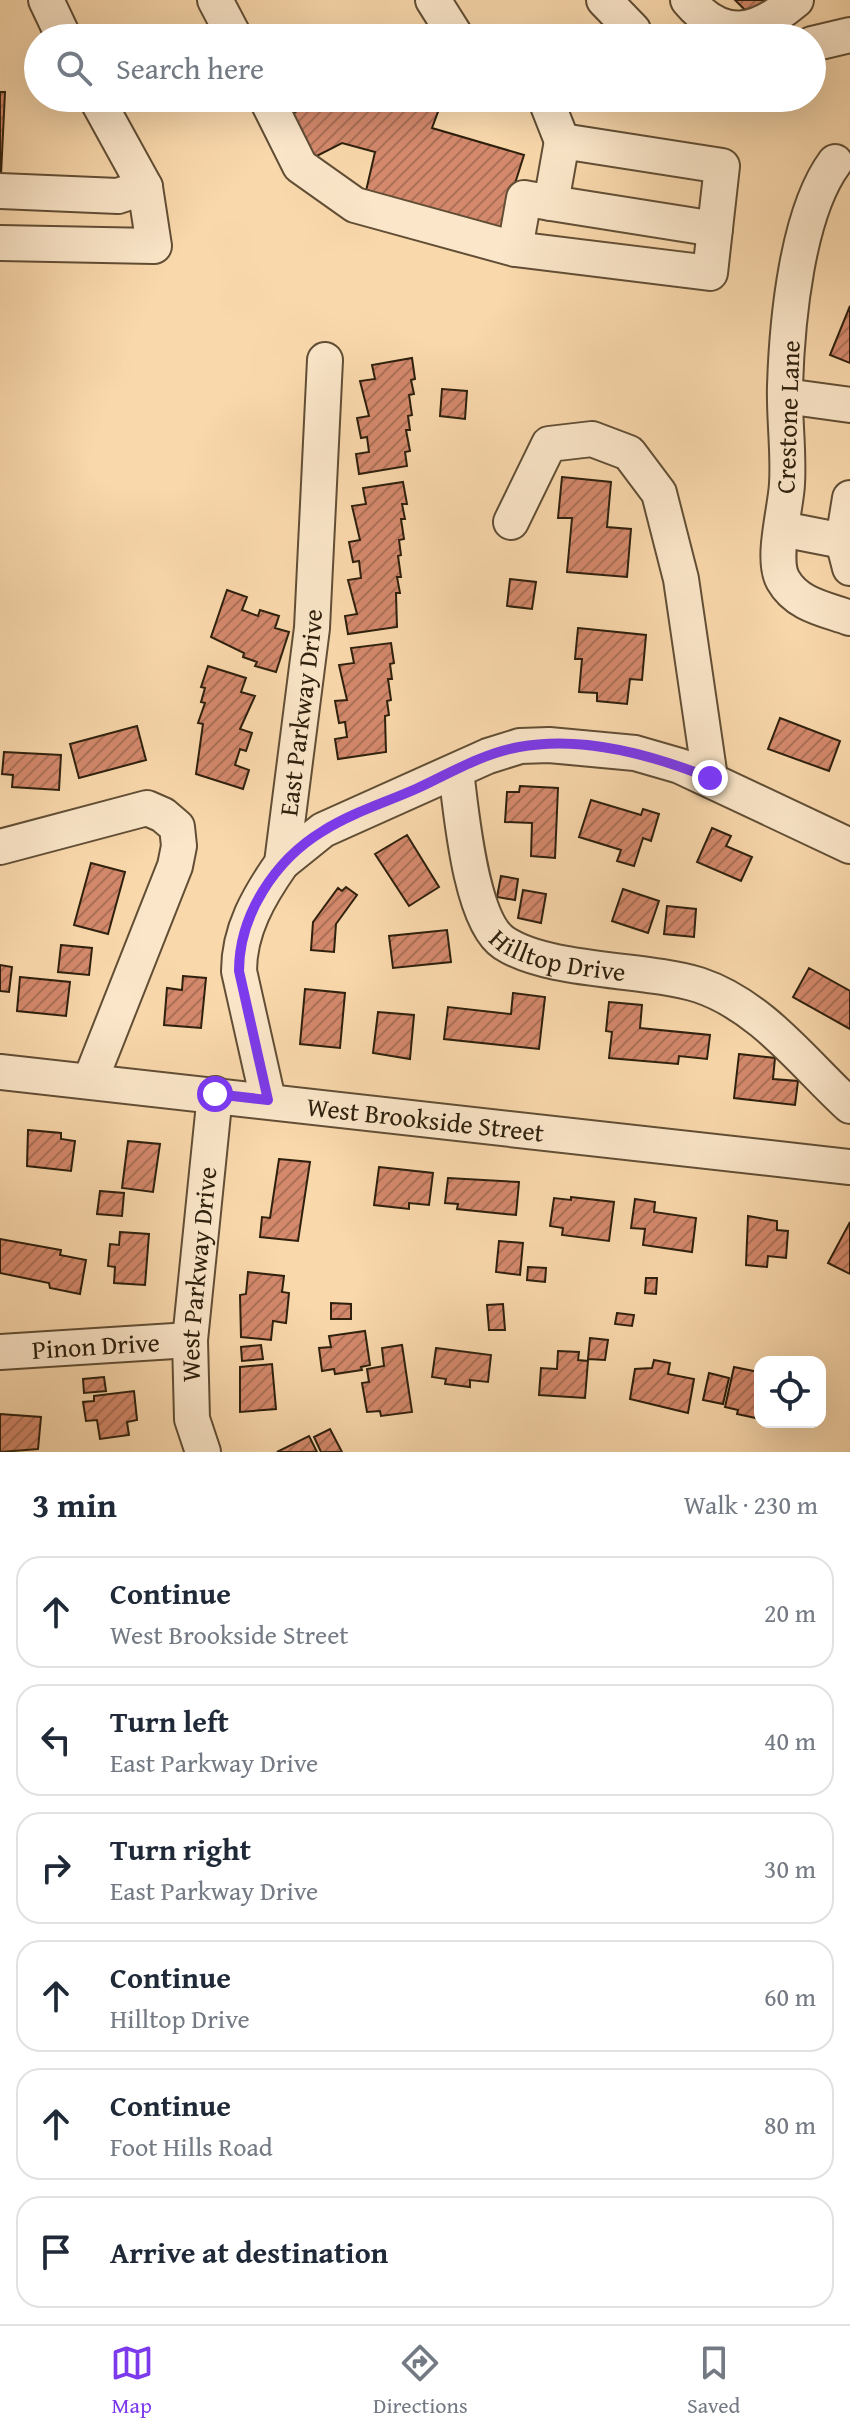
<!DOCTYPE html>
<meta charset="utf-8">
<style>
:root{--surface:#fff;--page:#f2f2f3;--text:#1f2937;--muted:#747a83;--line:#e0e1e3;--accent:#7c3aed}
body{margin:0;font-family:"Gentium Book Plus",serif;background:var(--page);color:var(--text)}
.controls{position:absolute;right:24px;bottom:24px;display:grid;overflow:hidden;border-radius:16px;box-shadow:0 8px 32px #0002}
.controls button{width:72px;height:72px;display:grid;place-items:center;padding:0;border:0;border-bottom:2px solid var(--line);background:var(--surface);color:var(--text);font:40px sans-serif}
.stop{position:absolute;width:24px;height:24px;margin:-18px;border:6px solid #7c3aed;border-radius:50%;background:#fff}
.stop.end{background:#7c3aed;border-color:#fff;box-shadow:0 2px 8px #0008}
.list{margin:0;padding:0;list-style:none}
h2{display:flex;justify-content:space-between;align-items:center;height:104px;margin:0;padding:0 32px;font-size:34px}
h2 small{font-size:26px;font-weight:400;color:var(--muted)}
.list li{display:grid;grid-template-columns:52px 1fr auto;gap:24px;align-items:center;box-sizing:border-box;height:112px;margin:0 16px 16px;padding:0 16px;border:2px solid var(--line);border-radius:24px}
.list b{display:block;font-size:30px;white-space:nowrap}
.list p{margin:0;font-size:26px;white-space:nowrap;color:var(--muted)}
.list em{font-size:26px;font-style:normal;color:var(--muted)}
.icon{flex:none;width:44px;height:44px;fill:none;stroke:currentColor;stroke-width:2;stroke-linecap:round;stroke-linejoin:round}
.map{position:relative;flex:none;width:850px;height:1452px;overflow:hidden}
.search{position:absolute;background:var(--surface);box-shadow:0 8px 32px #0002;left:24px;right:24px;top:24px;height:88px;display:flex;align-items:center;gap:20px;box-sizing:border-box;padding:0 28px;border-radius:44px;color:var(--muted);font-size:30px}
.sheet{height:872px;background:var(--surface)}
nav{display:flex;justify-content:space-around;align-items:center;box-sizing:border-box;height:112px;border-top:2px solid var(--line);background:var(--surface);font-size:22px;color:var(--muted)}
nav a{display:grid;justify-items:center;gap:4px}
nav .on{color:var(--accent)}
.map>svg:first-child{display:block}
.building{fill:url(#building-hatch);stroke:#2e200d;stroke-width:2}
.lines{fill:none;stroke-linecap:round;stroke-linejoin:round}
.minor-casing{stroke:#614e35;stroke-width:38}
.minor{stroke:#fbe6c9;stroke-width:34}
.route{stroke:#7c3aed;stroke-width:10}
.labels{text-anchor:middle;stroke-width:6;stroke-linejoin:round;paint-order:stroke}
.street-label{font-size:26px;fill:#2e200d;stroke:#fbe6c9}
</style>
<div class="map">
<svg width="850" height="1452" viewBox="0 0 850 1452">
<defs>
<pattern id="building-hatch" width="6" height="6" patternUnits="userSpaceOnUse" patternTransform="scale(2)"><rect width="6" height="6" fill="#d4896c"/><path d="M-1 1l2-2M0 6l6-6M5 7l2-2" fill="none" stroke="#ac7057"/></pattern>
</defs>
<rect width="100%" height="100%" fill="#f9d8ac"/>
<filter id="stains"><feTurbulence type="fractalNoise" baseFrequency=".0025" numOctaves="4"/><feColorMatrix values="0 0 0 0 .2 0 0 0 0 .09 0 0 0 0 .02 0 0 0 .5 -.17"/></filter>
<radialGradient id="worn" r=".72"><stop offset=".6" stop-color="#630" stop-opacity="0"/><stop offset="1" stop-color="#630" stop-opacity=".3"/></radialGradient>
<path class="building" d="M735 0H777L757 22Z
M0 92H5L1 175H0Z
M322 98H408L439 109 432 128 524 155 501 228 366 191 375 152 342 143 311 159 287 116Z
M850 306V363L830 355Z
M412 358 415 379 411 380 414 394 409 395 412 415 408 416 410 430H406L410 451 405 452 407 466 359 474 356 454 369 452 367 437 361 438 357 418 369 416 360 381 375 379 372 365Z
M442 389 467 391 465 419 440 416Z
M562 477 611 482 607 527 631 529 627 577 567 572 572 518H558Z
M403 482 407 504H402L405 519H401L404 539 399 540 401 555 398 556 401 577H397L400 593H396L397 627 348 634 345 616 357 614 348 580 361 578 359 561 353 562 349 542 360 540 352 506 366 504 363 488Z
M510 579 536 582 532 609 507 606Z
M227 590 247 597 242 610 258 616 260 610 279 616 275 628 289 632 276 672 255 666 257 662 243 657 244 653 211 637Z
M578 628 646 635 642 680 630 679 627 704 597 701V693L579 692 582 659H575Z
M391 643 394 663 390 664 392 679H388L391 700 387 701 389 715 385 716 386 752 338 759 335 739 347 737 345 722 339 723 335 701 347 700 339 665 354 663 351 648Z
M208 666 246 678 241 692 255 696 240 729 252 733 246 751 240 749 235 765 249 770 243 789 196 774 203 724 198 723 205 703 201 702 205 688 201 687Z
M780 718 840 741 829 771 768 749Z
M137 726 146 760 79 778 70 744Z
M4 752 61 755 59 790 12 787 13 775 2 774Z
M520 786 558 788 555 858 531 856 532 823 505 822 507 792H519Z
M591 800 641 815 643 809 659 814 651 841 643 838 634 866 617 861 621 850 579 837Z
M712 828 731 836 726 846 752 857 741 881 697 862Z
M407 835 439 887 409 906 375 854Z
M91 863 125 872 108 934 74 925Z
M501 876 518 879 515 900 497 897Z
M346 887 357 895 336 924 334 952 311 950 313 922 338 888 342 891Z
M623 889 659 901 648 933 612 921Z
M523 890 546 894 541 923 518 918Z
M667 906 696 909 694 937 664 934Z
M447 930 451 962 393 968 389 936Z
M61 945 92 948 89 975 58 972Z
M0 965 12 967 9 992 0 991Z
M809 968 850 991V1029L793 997Z
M183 976 206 978 201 1028 164 1025 167 988 182 990Z
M20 977 70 982 66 1016 17 1011Z
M305 989 345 993 340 1048 300 1044Z
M513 993 545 997 539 1049 444 1039 448 1007 511 1014Z
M609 1002 642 1005 640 1028 710 1035 707 1059 679 1056 678 1064 609 1058 612 1032 606 1031Z
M378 1012 414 1015 410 1059 373 1053Z
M739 1054 775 1058 773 1079 798 1081 795 1105 734 1098Z
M28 1130 61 1133V1139L75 1141 71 1171 27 1166Z
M128 1141 160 1144 153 1192 122 1188Z
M279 1159 310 1162 298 1241 260 1237 262 1217 270 1218Z
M379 1167 433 1173 429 1205 409 1203V1209L374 1205Z
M448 1178 519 1182 516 1215 457 1209 458 1204 445 1203Z
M100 1191 124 1193 122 1216 97 1214Z
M571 1197 614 1202 609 1241 562 1235 563 1228 550 1226 554 1198 571 1200Z
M635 1199 655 1202 654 1212 696 1218 692 1252 643 1245 645 1229 631 1228Z
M748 1216 777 1221V1230L788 1231 786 1258 768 1256 767 1267 746 1265Z
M850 1222V1274L828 1263Z
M120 1232 149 1234 145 1285 114 1283 115 1267 108 1266 110 1244 119 1245Z
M0 1239 61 1250 60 1255 86 1260 80 1294 50 1288 49 1283 0 1273Z
M499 1241 523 1243 520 1275 496 1272Z
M528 1267 546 1268 545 1282 527 1280Z
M248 1272 284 1276 282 1292 289 1293 286 1323 273 1321 271 1340 241 1337 240 1295 246 1294Z
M646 1278H657L656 1294 645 1293Z
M331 1303 351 1304V1319H331Z
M503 1304 505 1330H489L487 1305Z
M617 1313 634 1315 632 1326 615 1324Z
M365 1331 370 1365 361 1367 362 1370 335 1374 334 1369 322 1371 319 1348 331 1347 329 1336Z
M590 1338 608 1340 605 1360 588 1359Z
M261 1345 263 1359 242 1361 241 1347Z
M402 1345 412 1412 381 1416 380 1411 367 1412 362 1383 369 1382 367 1369 384 1366 382 1348Z
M436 1348 491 1355 488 1382 470 1380V1387L445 1384 446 1379 432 1377Z
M558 1351 579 1352 578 1360 588 1361 585 1398 539 1395 541 1368 557 1369Z
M654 1360 670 1363 668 1374 694 1379 688 1413 630 1399 635 1369 652 1368Z
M272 1364 276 1409 240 1412V1367Z
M734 1367 759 1372 760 1419 737 1414 738 1410 725 1407Z
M709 1373 729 1378 723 1404 703 1400Z
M104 1377 106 1391 84 1393 83 1379Z
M134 1391 137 1420 127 1422 129 1435 100 1439 97 1420 86 1421 83 1402 94 1401V1396Z
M0 1414 41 1417 38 1449 0 1452Z
M330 1429 342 1452H321L314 1437Z
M309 1436 317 1452H277Z"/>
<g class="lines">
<g class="minor-casing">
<g id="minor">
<path d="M46 0 64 38"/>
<path d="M215 0 235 38"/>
<path d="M433 0 457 38"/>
<path d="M604 0 633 30"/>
<path d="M688 0C724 43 757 33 796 0"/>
<path d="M812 44 850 35"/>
<path d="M266 98 300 166 355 205 515 249 710 273 722 166 562 141 551 203 524 198 515 249"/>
<path d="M545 98 562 141"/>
<path d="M835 162C797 213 787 321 785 386 784 418 789 451 787 484 786 508 771 559 783 580 797 605 825 609 850 618"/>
<path d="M0 191 118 196 145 187"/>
<path d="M551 203 715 229"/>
<path d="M0 243 154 246 145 187 96 98"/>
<path d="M785 396 850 405"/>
<path d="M511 522 549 444 592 439 629 453 659 493 681 579 710 778"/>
<path d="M782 529 843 541 850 498"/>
<path d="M843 541 850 568"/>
<path id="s1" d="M456 771C461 809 470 921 504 943 550 973 645 968 699 985 762 1006 804 1064 850 1106"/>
<path d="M0 847 147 808 163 815 177 827 179 846 175 866 90 1081"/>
<path d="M282 863 323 830 488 756 520 746 549 745 635 753 680 766 850 846"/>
<path id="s2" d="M0 1072 850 1167"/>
<path id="s3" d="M268 1100 239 971C239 930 259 896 282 863L312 628 325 360"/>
<path id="s4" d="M0 1352 190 1340"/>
<path id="s5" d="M203 1452 192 1419 190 1340 215 1094"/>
</g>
</g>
<use href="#minor" class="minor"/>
</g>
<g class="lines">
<path class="route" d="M215 1094 268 1100 239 971C239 915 275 860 323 831 351 813 387 802 418 788 450 773 484 753 519 747 582 735 653 755 710 778"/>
</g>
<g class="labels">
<g class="street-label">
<text transform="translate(788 417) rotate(-88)" y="9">Crestone Lane</text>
<text dy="9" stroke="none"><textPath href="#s3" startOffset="402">East Parkway Drive</textPath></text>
<text dy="9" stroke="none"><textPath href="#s1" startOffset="238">Hilltop Drive</textPath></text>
<text dy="9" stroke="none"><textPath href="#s2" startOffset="428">West Brookside Street</textPath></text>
<text dy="9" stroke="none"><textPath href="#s5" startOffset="180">West Parkway Drive</textPath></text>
<text dy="9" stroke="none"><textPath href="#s4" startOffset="96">Pinon Drive</textPath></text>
</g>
</g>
<rect width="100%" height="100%" filter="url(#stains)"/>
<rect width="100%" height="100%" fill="url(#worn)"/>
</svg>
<div class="controls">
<button><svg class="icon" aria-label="locate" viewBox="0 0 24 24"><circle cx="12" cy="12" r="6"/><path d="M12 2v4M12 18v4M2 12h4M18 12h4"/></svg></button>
</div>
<div class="stop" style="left:215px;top:1094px"></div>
<div class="stop end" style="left:710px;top:778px"></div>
<div class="search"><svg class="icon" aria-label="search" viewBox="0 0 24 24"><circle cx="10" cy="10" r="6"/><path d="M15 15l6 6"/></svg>Search here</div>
</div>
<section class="sheet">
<h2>3 min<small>Walk · 230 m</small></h2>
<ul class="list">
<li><svg class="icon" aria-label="ahead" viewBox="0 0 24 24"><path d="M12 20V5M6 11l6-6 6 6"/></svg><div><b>Continue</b><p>West Brookside Street</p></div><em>20 m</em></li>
<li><svg class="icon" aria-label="left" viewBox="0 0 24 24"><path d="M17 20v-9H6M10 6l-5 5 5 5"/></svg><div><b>Turn left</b><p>East Parkway Drive</p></div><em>40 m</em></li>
<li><svg class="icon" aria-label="right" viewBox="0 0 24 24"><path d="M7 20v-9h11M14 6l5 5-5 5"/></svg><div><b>Turn right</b><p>East Parkway Drive</p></div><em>30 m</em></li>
<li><svg class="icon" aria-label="ahead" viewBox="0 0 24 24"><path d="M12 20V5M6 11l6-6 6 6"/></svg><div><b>Continue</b><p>Hilltop Drive</p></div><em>60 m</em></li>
<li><svg class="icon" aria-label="ahead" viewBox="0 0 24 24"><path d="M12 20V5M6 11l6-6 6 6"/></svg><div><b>Continue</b><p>Foot Hills Road</p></div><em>80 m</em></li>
<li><svg class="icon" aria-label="arrive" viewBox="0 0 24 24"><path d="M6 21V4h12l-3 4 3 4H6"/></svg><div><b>Arrive at destination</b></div></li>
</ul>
</section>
<nav>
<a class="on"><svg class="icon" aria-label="map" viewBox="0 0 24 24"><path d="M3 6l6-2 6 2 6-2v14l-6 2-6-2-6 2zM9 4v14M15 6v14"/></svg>Map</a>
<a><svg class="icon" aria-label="directions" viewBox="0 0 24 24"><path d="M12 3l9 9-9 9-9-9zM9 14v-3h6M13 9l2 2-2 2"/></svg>Directions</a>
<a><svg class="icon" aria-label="saved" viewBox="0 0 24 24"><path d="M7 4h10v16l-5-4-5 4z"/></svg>Saved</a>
</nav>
